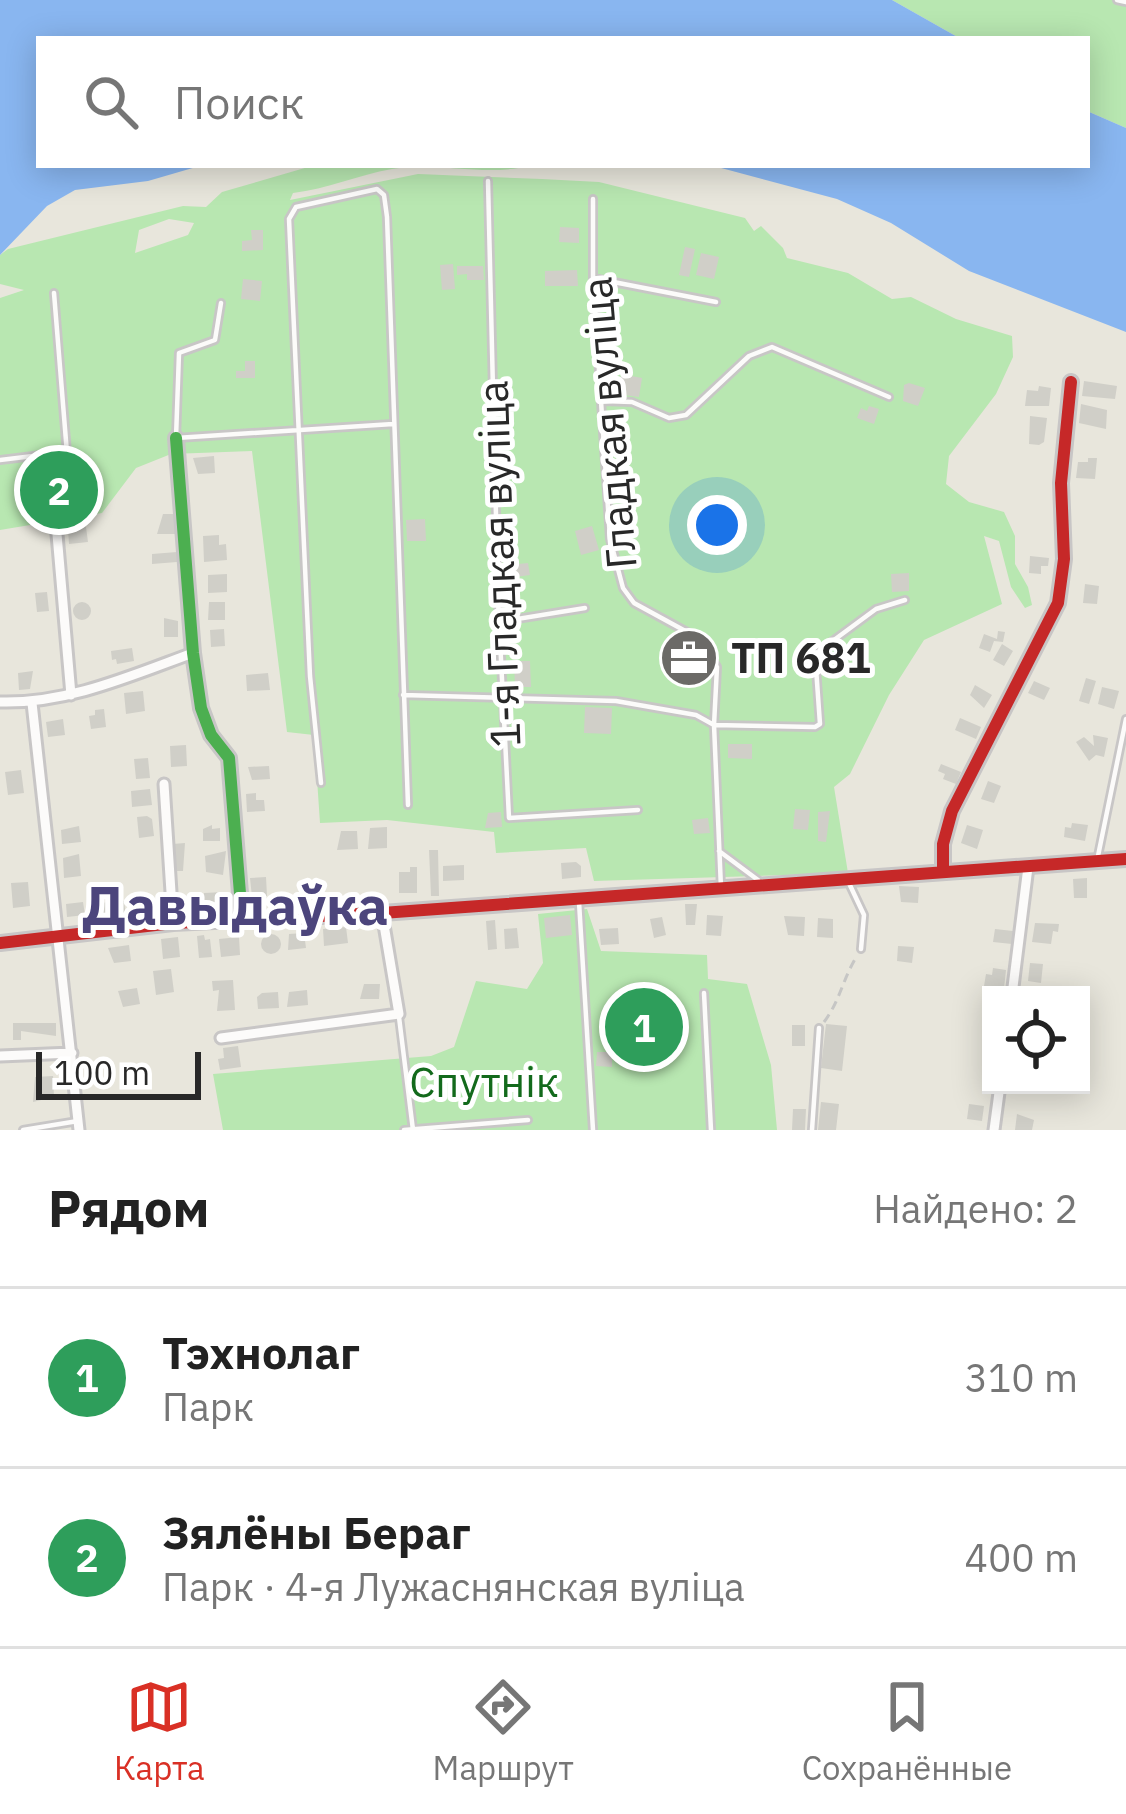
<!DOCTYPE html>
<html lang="ru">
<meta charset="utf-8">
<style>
:root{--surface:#fff;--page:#f2f2f2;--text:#222;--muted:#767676;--line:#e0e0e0;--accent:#d93025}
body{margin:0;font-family:"IBM Plex Sans",sans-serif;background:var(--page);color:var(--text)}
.controls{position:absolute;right:36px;bottom:36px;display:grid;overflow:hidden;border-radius:0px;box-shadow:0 6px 30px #0003}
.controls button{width:108px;height:108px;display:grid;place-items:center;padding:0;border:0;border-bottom:3px solid var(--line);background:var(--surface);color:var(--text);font:60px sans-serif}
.scale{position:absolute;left:36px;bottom:30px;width:165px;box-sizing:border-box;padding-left:12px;border:6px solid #282828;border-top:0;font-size:33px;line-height:42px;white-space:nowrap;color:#282828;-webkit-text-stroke:9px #fff;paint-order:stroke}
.you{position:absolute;left:717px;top:525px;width:42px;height:42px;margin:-30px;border:9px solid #fff;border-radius:50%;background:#1a73e8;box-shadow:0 0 0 18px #1a73e833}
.badge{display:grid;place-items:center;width:78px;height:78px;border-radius:50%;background:var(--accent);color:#fff;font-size:39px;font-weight:700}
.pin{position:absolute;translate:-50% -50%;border:6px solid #fff;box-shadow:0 3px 12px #0006}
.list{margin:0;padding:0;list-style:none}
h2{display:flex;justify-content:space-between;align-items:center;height:156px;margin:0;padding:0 48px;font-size:51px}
h2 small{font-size:39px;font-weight:400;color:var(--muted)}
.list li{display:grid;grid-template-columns:78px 1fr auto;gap:36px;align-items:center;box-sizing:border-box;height:180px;padding:0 48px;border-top:3px solid var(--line)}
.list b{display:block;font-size:45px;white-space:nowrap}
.list p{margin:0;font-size:39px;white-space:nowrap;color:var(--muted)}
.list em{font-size:39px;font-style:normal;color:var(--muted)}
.icon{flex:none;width:66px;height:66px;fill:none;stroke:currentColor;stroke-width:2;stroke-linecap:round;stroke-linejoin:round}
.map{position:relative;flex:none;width:1126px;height:1130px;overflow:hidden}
.search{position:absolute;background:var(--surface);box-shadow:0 6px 30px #0003;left:36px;right:36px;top:36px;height:132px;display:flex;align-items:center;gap:30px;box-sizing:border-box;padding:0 42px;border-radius:0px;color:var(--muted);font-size:45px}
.sheet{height:516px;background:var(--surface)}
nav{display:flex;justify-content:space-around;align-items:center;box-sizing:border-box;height:168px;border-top:3px solid var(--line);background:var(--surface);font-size:33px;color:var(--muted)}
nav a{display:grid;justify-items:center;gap:6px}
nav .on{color:var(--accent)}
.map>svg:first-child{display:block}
.green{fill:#b8e7b1;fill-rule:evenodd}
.water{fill:#89b6f0}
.building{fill:#d0cfc8}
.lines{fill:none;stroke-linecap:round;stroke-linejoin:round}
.lane-casing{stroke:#c8c6c6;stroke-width:10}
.street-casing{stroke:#c8c6c6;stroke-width:15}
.fast-casing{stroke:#c8c6c6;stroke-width:18}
.jam-casing{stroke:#c8c6c6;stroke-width:18}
.path{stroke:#c6c6c5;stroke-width:3;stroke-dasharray:9 6;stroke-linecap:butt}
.lane{stroke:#fcfbfa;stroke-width:4.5}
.street{stroke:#fcfbfa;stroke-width:9}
.fast{stroke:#4caf50;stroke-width:12}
.jam{stroke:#c62828;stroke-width:12}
.labels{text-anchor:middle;stroke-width:10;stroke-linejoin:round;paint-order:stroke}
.street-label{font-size:42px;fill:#282828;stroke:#fff}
.poi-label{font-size:42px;font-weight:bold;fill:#282828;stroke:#fff;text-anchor:start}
.park-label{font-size:42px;fill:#136a1c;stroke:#fff}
.district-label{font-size:54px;font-weight:bold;fill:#4c457c;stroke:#fff}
</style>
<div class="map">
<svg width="1126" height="1130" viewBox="0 0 1126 1130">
<rect width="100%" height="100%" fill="#e8e6dc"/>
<path class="green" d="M892 0H1126V128L1087 111V39H961Z
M315 165H531C488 178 438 161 392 169 358 175 327 189 293 193L290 200 418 174 542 179 599 182 745 218 754 231 761 226 783 248 787 258 848 273 892 299 911 297 956 319 1012 336 1013 357 996 394 949 456 946 484 969 502 1004 512 1015 536V564L1028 587 1032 605 1025 608 1011 587 999 541 984 536 1002 604 924 640 889 695 850 774 834 787 848 873 594 881 586 848 496 853 494 832 387 820 320 823 314 735 287 732 252 451 171 454 136 468 102 513 0 530V298L24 290 0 284V255L8 249 183 206 206 207 222 192ZM169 219 194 223 188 235 135 253 139 230Z
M587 909 601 951 707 955 708 979 747 984 771 1065 777 1130H223L213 1074 431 1056 454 1047 476 981 527 989 543 963 538 914Z"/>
<path class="water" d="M0 0H892L961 39H39V165H203L148 181 75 190 47 206 0 255Z
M1087 111 1126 128V332L969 271 891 223 837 199 710 165H1087Z"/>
<path class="building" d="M560 227 579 228V243L559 242Z
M251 230H263V250L242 251V241L252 240Z
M685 247 695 249 689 277 679 275Z
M701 253 719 257 714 279 696 275Z
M453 264 455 289 442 290 440 265Z
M457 266H483L484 280H467V274L457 275Z
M577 270 578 286H545V271Z
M243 279 262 281 260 301 241 299Z
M245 361H255V378H236V371H245Z
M621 374 642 378 639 397 618 394Z
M1084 381 1117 386 1115 399 1082 396Z
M909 383 925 388 918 406 903 401 904 385Z
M1039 386 1051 388 1049 406H1025L1027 390 1038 391Z
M1081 404 1107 410 1106 429 1079 423Z
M869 406 879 409 874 424 857 418 861 408 867 411Z
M1030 416 1047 418 1044 442 1039 445 1029 444Z
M214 456 215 473 198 474 193 458Z
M1088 458H1097L1095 479 1076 478 1078 462H1088Z
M163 514H176L175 534H157Z
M425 519 426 541H407L406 520Z
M592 526 599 550 581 555 575 531Z
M86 527 88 542 69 544 68 529Z
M219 535V545L226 544 227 560 204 562 203 536Z
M177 552V562L152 564V554Z
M1030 556 1049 558 1048 566H1041V574L1029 573Z
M528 563 530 575 509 578 508 565Z
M909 573V591L892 592 891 574Z
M227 574V592L208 593V575Z
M1085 584 1099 586 1097 604 1083 603Z
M47 592 49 611 37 612 35 593Z
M73 611a9 9 0 1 1 18 0a9 9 0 1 1-18 0Z
M209 602H225V620H208Z
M164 618 178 621V637H164Z
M224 629 225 646 211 647 210 630Z
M998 631 1005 632 1003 642 994 641 990 652 979 648 984 634 997 639Z
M1002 644 1013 651 1004 666 993 660Z
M132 648 134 661 117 664 116 659 112 660 111 651Z
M514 661H530L531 687H515Z
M33 671 30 689 19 690 18 673Z
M268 673 270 690 247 691 246 675Z
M1086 678 1096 681 1089 704 1079 701Z
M1034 681 1050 688 1044 700 1028 693Z
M975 685 992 695 984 708 970 695Z
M1102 687 1119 691 1114 709 1098 704Z
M143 691 145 711 126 714 124 693Z
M585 707 612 708 611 734 584 733Z
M104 709 106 727 91 729 89 716 95 715V710Z
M960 718 981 727 976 739 955 730Z
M63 719 65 735 48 737 46 722Z
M1093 735 1108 738 1104 757 1096 755 1089 761 1076 742 1084 737 1094 746Z
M728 744H752V759L728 758Z
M186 745 187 766 171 767 170 746Z
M148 758 150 778 136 779 134 759Z
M941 764 961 772 956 784 943 779 945 774 938 771Z
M269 766 270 779 252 780 248 767Z
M21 770 24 793 8 795 5 772Z
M988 781 1001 786 994 803 981 799Z
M150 789 152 805 132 807 131 791Z
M256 793V800H264L265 811 247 812 246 794Z
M795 809 810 810 808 830 793 829Z
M830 811 826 842 818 841V812Z
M501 812 502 827 485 828 488 813Z
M147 816 152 819 154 836 139 838 137 817Z
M708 818 710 833 694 834 692 820Z
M1072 823 1088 825 1085 841 1064 837 1065 827 1071 828Z
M212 825V829L220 828V841H203V829Z
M967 825 983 830 977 849 961 843Z
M79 826 81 842 62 844 61 830Z
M387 827V848L368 849 370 828Z
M341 831H357L358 849 337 850Z
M185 843 183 871H176L173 844Z
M429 850H438L439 896H431Z
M226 851 223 875 206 872 205 856Z
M79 854 81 876 64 878 63 858Z
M576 862 581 866V877L562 879 561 863Z
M464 865V880L443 881V866Z
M410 867H417V893H399V872H410Z
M266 877 267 896 252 897 250 878Z
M1087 878V898H1074L1073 879Z
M28 882 30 906 13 908 11 883Z
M899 886 919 887 918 903 901 902Z
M224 892 225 908 210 909V900H204V893Z
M124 901 126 916 104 918 100 903Z
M83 902 85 915 67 917 66 904Z
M685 904H697L695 925H686Z
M570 915 572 935 546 938 544 918Z
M707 915 723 916 721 936 706 935Z
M784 916 805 917 804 936 788 935Z
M662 917 666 935 654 938 650 919Z
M818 918 833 919V938L817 937Z
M495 920 497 949 488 950 486 921Z
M1035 923 1059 924 1058 932 1053 931 1051 944 1032 942Z
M346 927 348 943 324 946 323 929Z
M517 928 519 948 505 949 504 929Z
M618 928 619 944 601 945 599 929Z
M995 929 1013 931 1012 944 993 942Z
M304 933 306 948 288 950 289 934Z
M261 944a10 10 0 1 1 20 0a10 10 0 1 1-20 0Z
M204 935 205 940 210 939 212 957 199 958 197 936Z
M178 937 180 957 163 959 161 939Z
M239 937 240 955 221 957 219 939Z
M129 945 131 961 114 963 108 948Z
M898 946 914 947 912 963 897 961Z
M1030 963 1043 964 1041 983 1028 981Z
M993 968 1006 970 1004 988 984 986 986 974 992 975Z
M171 969 174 992 156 995 153 971Z
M233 980 235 1010 217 1011 219 990 213 991 212 981Z
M364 984H380L379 999H360Z
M137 988 140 1004 123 1007 118 991Z
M307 990 308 1005 287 1007 289 992Z
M278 992 279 1008 258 1009 257 997 262 993Z
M13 1023H56V1036L21 1031V1040H13Z
M826 1024 847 1026 842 1071 821 1068Z
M792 1025H805V1046H792Z
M238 1046 241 1067 220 1070 218 1059 224 1058 223 1048Z
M597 1052H612V1067L596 1066Z
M53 1076 54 1097 33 1102 35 1077Z
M821 1102 839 1104 836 1130H818Z
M969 1104 984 1106 982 1121 967 1119Z
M793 1109H806L805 1130H792Z
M1017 1114 1034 1120 1032 1130H1015Z"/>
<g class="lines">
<g class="lane-casing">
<path id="lane" d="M1117 0 1126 2
M488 181 498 600 509 818 638 810
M593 199V278L610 539 623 588 634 603 689 633 707 649 717 667 714 725 721 888
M593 278 716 302
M54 293 69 478 68 499 56 523
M221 303 215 340 179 353 176 438 393 424
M602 401 632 402 669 418 686 415 749 356 772 347 889 397
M0 460 66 452
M499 622 585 608
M403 695 616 701 696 715 714 725 815 727 820 724 815 654 876 609 905 600
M321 783 310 676 289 219 296 207 377 189 384 195 387 217 408 805
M719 851 758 880
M1098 856 1126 719
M848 881 864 915 861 949
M579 902 593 1130
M704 993 711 1130
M399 1017 413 1130
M23 1130 78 1121
M404 1130 528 1120
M812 1130 819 1028"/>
</g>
<g class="street-casing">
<path id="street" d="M56 523 71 695
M0 702C67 704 130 676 193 653
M32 703 79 1130
M164 784 173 923
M1012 995 1028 867
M221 1038 399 1014 382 913
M0 1056 72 1053
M994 1130 1000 1085"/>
</g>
<g class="fast-casing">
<path id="fast" d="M176 438 193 653 201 708 211 735 229 758 242 918"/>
</g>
<g class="jam-casing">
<path id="jam" d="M943 871V844L952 811 1058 603 1064 559 1061 483 1071 382
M0 943 173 923 382 913 1126 859"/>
</g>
<path class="path" d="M824 1022C840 1001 843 978 857 956"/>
<use href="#lane" class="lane"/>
<use href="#street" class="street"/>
<use href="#fast" class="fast"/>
<use href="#jam" class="jam"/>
</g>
<defs>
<g id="office-disc" transform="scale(3)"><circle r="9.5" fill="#6b6a67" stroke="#fff"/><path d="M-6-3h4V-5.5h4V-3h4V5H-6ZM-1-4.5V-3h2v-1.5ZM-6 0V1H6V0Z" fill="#fff"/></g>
</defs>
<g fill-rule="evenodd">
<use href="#office-disc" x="689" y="658"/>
</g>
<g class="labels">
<g class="street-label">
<text transform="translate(609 423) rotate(-95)" y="15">Гладкая вуліца</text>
<text transform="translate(499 564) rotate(-92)" y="15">1-я Гладкая вуліца</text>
</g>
<g class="poi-label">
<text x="731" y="673">ТП 681</text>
</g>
<g class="park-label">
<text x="484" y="1097">Спутнік</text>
</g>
<g class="district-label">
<text x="235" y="925">Давыдаўка</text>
</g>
</g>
</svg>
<div class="controls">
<button><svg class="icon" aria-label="locate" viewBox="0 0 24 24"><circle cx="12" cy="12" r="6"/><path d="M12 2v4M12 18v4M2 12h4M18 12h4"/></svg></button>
</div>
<div class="scale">100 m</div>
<div class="you"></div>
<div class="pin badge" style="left:644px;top:1027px;background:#2e9e5b">1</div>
<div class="pin badge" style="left:59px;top:490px;background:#2e9e5b">2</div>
<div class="search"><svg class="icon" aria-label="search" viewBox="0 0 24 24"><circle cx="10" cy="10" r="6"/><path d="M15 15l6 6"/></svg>Поиск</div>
</div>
<section class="sheet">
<h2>Рядом<small>Найдено: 2</small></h2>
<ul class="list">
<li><span class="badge" style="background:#2e9e5b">1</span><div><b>Тэхнолаг</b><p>Парк</p></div><em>310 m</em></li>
<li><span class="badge" style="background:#2e9e5b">2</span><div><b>Зялёны Бераг</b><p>Парк · 4-я Лужаснянская вуліца</p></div><em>400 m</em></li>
</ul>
</section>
<nav>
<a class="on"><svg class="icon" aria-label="map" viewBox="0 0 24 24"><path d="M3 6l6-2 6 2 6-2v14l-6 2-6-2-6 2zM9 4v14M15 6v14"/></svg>Карта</a>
<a><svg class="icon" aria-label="directions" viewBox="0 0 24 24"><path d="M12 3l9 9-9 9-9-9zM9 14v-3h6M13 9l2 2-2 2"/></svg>Маршрут</a>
<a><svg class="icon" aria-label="saved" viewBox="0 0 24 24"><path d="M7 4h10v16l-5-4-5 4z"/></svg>Сохранённые</a>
</nav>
